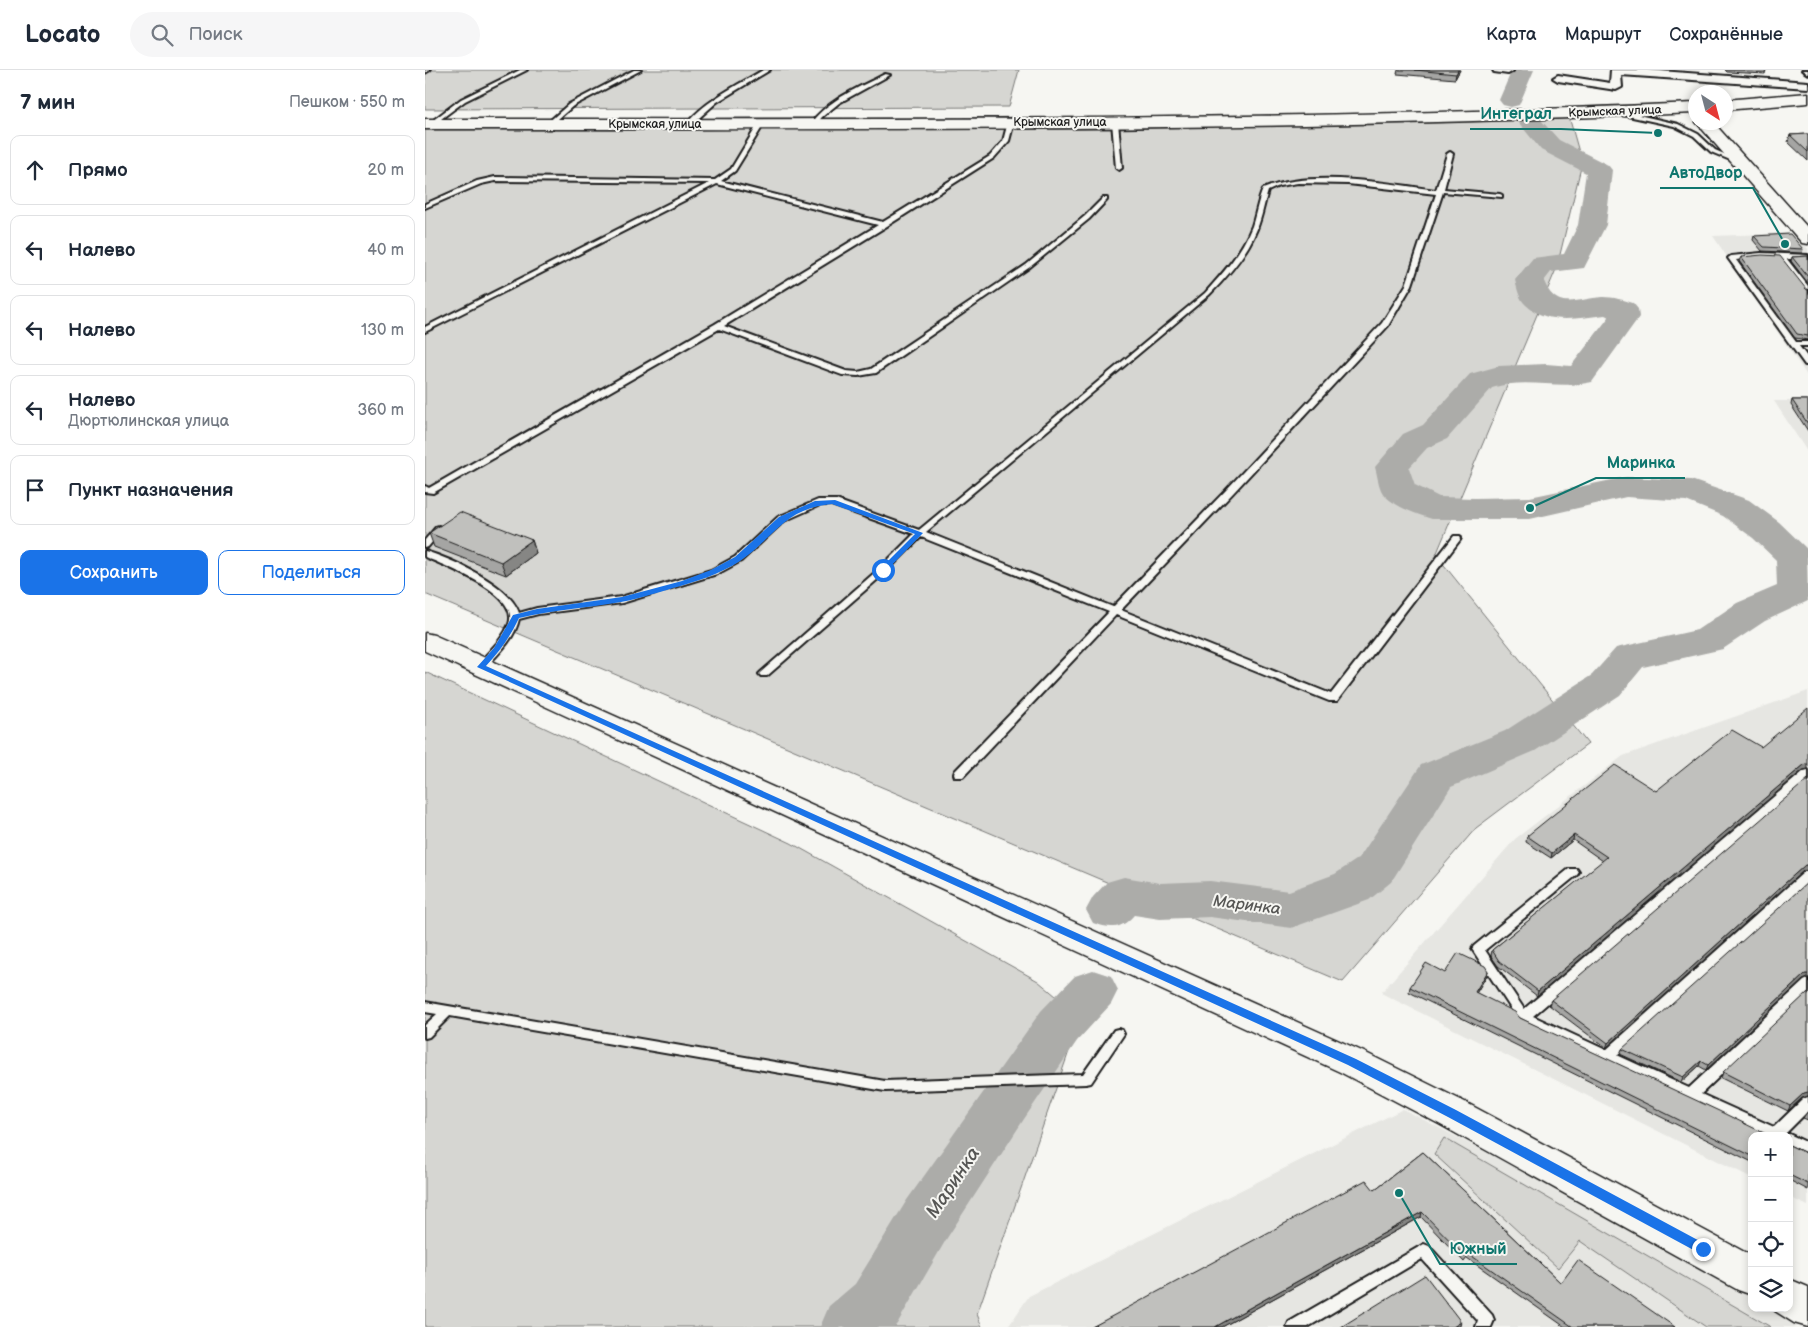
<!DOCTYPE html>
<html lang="ru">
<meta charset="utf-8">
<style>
:root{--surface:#fff;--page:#f6f6f7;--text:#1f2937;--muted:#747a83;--line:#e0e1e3;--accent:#1a73e8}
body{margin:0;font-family:"Balsamiq Sans",sans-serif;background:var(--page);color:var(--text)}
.controls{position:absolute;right:15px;bottom:15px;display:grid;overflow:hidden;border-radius:10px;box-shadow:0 2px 8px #0003}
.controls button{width:45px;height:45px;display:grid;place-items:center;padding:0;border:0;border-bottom:1px solid var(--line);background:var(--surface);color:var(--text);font:25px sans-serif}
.compass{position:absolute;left:1263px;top:15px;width:45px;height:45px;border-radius:50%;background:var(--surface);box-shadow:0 2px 8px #0003;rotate:144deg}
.stop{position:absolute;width:15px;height:15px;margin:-11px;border:4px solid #1a73e8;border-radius:50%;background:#fff}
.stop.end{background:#1a73e8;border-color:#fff;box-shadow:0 1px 5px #0008}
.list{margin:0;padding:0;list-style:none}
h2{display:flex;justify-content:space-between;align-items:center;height:65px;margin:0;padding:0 20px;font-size:21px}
h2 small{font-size:16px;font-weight:400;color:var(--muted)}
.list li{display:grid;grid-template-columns:32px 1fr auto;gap:15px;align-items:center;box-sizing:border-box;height:70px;margin:0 10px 10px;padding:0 10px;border:1px solid var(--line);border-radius:10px}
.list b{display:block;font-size:19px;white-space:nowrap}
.list p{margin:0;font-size:16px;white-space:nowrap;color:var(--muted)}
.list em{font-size:16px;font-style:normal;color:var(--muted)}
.actions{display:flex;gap:10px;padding:15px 20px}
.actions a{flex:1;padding:11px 0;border:1px solid var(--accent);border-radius:10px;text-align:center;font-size:18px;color:var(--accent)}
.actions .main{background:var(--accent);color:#fff}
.icon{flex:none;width:28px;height:28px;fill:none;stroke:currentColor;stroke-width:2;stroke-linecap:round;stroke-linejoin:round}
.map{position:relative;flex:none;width:1383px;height:1257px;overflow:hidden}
header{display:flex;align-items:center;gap:30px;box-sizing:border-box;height:70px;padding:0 25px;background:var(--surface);border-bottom:1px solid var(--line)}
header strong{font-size:24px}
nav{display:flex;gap:28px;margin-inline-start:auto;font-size:18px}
.search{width:350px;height:45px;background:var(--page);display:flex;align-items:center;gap:12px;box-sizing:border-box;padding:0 18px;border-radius:28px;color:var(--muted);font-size:19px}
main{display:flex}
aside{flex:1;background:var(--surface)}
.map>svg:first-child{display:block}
.built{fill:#e6e6e2}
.green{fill:#d6d6d2;stroke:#797977}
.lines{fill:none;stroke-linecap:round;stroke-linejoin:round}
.river{fill:#acaca9;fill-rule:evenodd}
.lane-casing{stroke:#1c1c1c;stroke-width:4}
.street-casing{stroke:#1c1c1c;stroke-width:4}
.secondary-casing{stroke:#1c1c1c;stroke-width:3}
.primary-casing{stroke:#1c1c1c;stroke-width:3}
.lane{fill:#f6f6f2;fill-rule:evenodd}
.street{fill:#f6f6f2;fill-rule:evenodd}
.secondary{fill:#f6f6f2;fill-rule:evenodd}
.primary{fill:#f6f6f2;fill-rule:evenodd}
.wall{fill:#a5a5a3;stroke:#1c1c1c}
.shaded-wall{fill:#868684;stroke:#1c1c1c}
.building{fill:#c0c0bd;stroke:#1c1c1c}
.route{fill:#1a73e8}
.labels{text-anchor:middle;stroke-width:4;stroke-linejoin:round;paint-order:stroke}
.far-street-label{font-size:12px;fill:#1c1c1c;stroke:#f6f6f2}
.water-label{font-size:16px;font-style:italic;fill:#565654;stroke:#f6f6f2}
.near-water-label{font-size:19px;font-style:italic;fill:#565654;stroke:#f6f6f2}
.leader{fill:none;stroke:#0f766e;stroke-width:2}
.callout-dot{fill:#0f766e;stroke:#f6f6f2;stroke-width:2}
.callout-label{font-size:16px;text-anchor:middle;font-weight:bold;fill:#0f766e;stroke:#f6f6f2;stroke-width:4;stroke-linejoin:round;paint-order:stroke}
</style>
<header>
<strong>Locato</strong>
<div class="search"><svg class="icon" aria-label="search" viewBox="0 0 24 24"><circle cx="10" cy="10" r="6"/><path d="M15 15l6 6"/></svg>Поиск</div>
<nav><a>Карта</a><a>Маршрут</a><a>Сохранённые</a></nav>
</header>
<main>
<aside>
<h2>7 мин<small>Пешком · 550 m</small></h2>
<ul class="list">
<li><svg class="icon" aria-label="ahead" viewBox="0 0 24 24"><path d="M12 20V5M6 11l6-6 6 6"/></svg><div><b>Прямо</b></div><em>20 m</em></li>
<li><svg class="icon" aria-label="left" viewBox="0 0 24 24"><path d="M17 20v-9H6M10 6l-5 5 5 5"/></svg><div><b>Налево</b></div><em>40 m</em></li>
<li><svg class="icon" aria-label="left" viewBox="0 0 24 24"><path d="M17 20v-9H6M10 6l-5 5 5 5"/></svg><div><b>Налево</b></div><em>130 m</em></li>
<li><svg class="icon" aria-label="left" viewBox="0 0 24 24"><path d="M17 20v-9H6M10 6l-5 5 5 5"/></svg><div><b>Налево</b><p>Дюртюлинская улица</p></div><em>360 m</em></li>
<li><svg class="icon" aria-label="arrive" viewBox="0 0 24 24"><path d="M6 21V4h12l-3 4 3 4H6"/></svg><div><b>Пункт назначения</b></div></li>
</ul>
<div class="actions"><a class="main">Сохранить</a><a>Поделиться</a></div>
</aside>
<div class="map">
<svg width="1383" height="1257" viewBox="0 0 1383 1257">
<rect width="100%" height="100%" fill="#f6f6f2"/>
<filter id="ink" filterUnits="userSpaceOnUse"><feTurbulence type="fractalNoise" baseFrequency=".02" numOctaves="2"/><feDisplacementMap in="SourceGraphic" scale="10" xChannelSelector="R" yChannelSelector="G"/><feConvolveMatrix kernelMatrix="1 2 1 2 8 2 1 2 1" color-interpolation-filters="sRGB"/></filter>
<g filter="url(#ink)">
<path class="built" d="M1370 163 1383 179V307L1288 166Z
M1349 331H1383V383Z
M1383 621V1136L1364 1127V1066H1327V1108L956 923 1090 769 1198 686Z
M978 1039 1301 1207 1327 1225V1238H1346L1373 1257H583L604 1226Z"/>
<path class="green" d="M0 0H594L584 37 0 39Z
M1143 43 1157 93 1132 197 1011 485 1163 674 1051 758 918 912 0 524V60L504 59Z
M0 602 366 773 613 911 656 947 552 1244 557 1257H0Z
M1019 1068 1344 1256 1345 1257H1281L1155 1171 1133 1198 1009 1084Z"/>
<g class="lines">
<path class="river" d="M1087 0H1109L1094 35 1086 37 1078 35 1074 30Z
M1106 46 1114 48 1134 70 1183 95 1187 100 1181 155 1159 198 1126 202 1119 211C1131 242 1151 229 1178 227 1188 227 1199 230 1208 233L1213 239 1214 247 1167 312C1134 320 1100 307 1067 318L1022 369 1002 378 984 398 990 415 1014 427 1050 428 1105 427 1201 407 1266 410 1324 430 1354 452 1382 479 1383 531 1340 551 1298 579 1218 597 1195 625 1110 681 1026 717 966 812 944 830 866 858 785 847 735 849 709 845C696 860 686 859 668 853L661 840 668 827 682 812 699 807 735 813 785 811 864 821 910 804 934 788 996 695 1080 661 1167 605 1191 578 1272 560 1312 533 1352 516 1351 490 1328 468 1298 446 1261 431 1201 427 1105 449H1007C993 445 962 434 956 420 953 413 952 404 950 397L978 364 998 355 1045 304 1074 296 1121 294 1146 296 1184 247 1180 245C1153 248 1123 256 1101 235 1094 229 1092 218 1090 210L1108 188 1139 184 1153 155 1161 103 1116 80 1094 53 1098 48Z
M668 900 686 906 693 920 686 934 652 971 599 1049 522 1168 472 1254 469 1257H395L404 1236 430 1214 482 1130 616 941 650 906Z"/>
<g class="lane-casing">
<path id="lane" d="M0 0H5L0 3Z
M95 0H102L40 31 8 55 3 54 36 29Z
M209 0H216L148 36 126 55 121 54 144 34Z
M338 0H345L292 32 266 55H262V53C283 29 311 16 338 0Z
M460 4 465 5 414 33 397 47 390 55 385 54C404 29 433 18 460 4Z
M1191 40 1253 54 1273 64 1290 80 1315 91 1310 92 1286 82 1269 66 1249 56 1189 43 1188 42Z
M586 50 589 52 584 71 569 88 462 156 299 256 421 301 433 302 446 299 601 195 660 146 678 128H682V130L664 149 605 197 451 303 433 306 417 305 294 259 8 423 0 422V416L4 418 290 254 453 155 292 114 0 262V257L284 113 70 111 56 114 0 138V134L52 111 70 107 290 110 306 99 333 54 336 52 339 54 310 101 296 111 458 152 565 86 578 71 583 52Z
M690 50 693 52 697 98 694 100 691 98 687 52Z
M1025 82 1028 84 1019 119 1075 124 1077 125V127L1018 122 987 215 963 256 808 423 696 540 906 624 1029 466H1035L1036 468 1035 470 912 631H904L691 545 538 707H530L529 704 530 701 684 542 496 467 461 502 342 606H336L334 604 336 602 455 498 489 464 407 435H395L359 451 316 491 292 504 197 533 113 544 94 549C90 569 72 585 59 599L56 600 51 597C61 583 77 572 84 554 95 523 22 497 0 487V481C27 489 85 515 94 543L112 538 196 527 286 500 310 487 353 447 393 430H411L494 460 780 223C798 203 817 182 827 156 831 144 833 130 838 119 884 99 961 113 1011 120L1022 84ZM873 113 923 114 1011 124 981 215 957 253 802 419 688 537 501 462 784 225C803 206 822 184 832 159 837 147 839 134 843 121L854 116Z
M1336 183 1383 185V189H1362L1383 216V223L1381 222 1355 189 1336 187 1311 190 1371 272H1383V276H1374L1383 288V295H1380L1303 188 1306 186Z
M14 456 18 459 3 477 0 478V470L11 457Z
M1383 700V710L1108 946 1181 980 1379 802 1383 801V812L1192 985 1264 1018 1379 911 1383 909V922L1276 1024 1349 1057 1378 1029 1383 1027V1041L1360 1064V1065L1364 1064 1383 1073V1085L1364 1076V1066H1340L1094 951 1047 879 1049 876 1144 799H1152L1154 802 1152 805 1060 880 1099 939 1379 701Z
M0 932 460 1011 658 1004 689 960 693 959 697 960 699 964 666 1013 661 1014 460 1021 25 946 4 967 0 968V955L12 944 0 942Z
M999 1174 1004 1176 1067 1245 1069 1250 1066 1257H1051L1053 1251 997 1189 883 1257H862L864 1252Z"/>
</g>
<g class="street-casing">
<path id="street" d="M1068 0H1088V1L1083 4 1069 2Z
M1186 0H1222L1383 12V18L1196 5 1197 17 1191 20 1133 11 1128 8 1133 5 1185 13Z
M1377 0H1383V4Z"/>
</g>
<g class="secondary-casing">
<path id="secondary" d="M1383 23V33L1300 40V30Z
M1270 33V43C847 62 423 59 0 59V49C423 49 847 52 1270 33Z
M1271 52H1288L1383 158V174L1377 173Z"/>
</g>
<g class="primary-casing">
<path id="primary" d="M0 563 9 565 939 982 1040 1032 1327 1186V1225L1313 1220 1014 1054 915 1002 0 581Z
M1364 1209 1383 1217V1257L1369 1253 1350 1241 1349 1238H1364Z"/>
</g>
<use href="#lane" class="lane"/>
<use href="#street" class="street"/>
<use href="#secondary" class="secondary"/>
<use href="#primary" class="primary"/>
</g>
<path class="wall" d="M973 0H1035L1030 9 972 4Z
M1300 0H1341L1340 4 1302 2Z
M1383 64V91L1363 72 1365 65Z
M1329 166 1378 179 1377 183 1337 181 1328 170Z
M1383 186V213L1366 191 1367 187Z
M1316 187 1383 220V270L1370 268 1314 191Z
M1367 330H1383V361L1366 335Z
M4 463 107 470 111 483 81 505 9 477Z
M1336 677 1378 700 1112 926 1073 896 1066 886 1067 880 1178 791 1148 770 1126 788 1101 772 1102 766 1231 721Z
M1378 801 1181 978 1124 935 1126 930Z
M1063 901 1062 905 1051 923 1095 948 1327 1066V1092L984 922 985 917Z
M1378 910 1281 1000 1274 996 1256 1012 1195 984 1197 979Z
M1298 1002 1377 1028 1363 1041 1296 1008Z
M1383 1041V1050L1378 1048Z
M1364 1075 1383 1084V1120L1364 1110Z
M998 1082 1136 1213 1250 1257H1140L1042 1188 1039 1192 996 1147 797 1257H667L949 1120Z"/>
<path class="shaded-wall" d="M1033 0H1035L1030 9 1031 4Z
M107 470 111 483 81 505 76 492Z
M1380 694H1383V699L1378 700 1112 926 1113 921Z
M1149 765 1148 770 1126 788 1127 783Z
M1380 795H1383V800L1378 801 1181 978 1183 973Z
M1063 901 1062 905 1049 927 1050 922Z
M1380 904H1383V908L1378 910 1281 1000 1283 995Z
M1276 991 1274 996 1256 1012 1258 1007Z
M1383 1022V1026L1377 1028 1363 1041 1365 1036 1379 1023Z
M997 1142 996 1147 797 1257H790Z
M1036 1252 1035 1256 1033 1257H1028Z"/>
<path class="building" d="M990 0H1033L1031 4Z
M1383 64V82L1365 65Z
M1365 164 1378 179 1339 177 1329 166Z
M1337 185 1355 186 1381 219 1383 220V266L1372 264 1316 187Z
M1383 186V207L1367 187Z
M1367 330H1383V354Z
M35 442 107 470 76 492 4 463Z
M1383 638V694H1380L1113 921 1074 891 1067 880 1182 787 1149 765 1127 783 1102 766 1190 695 1231 721 1307 660 1336 677Z
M1383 709V795H1380L1183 973 1126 930Z
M1383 812V904H1380L1283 995 1276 991 1258 1007 1197 979Z
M1033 883 1060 896 1063 901 1050 922 1090 942 1095 948 1294 1041 1345 1066H1327V1086L985 917 1001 893 1020 903Z
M1383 922V1022L1379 1023 1365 1036 1298 1002Z
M1364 1075 1383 1084V1114L1364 1105Z
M998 1082 1136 1213 1153 1190 1250 1257H1148L1044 1184 1041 1187 997 1142 790 1257H667L941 1110 949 1120Z
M1000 1205 1036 1252 1028 1257H916Z"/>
</g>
<path class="route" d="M410 430 498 463 460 502H455V499L490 464 407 434C359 438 349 468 315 491 295 504 270 512 248 518 231 523 213 529 196 532 162 538 127 540 94 548 85 567 75 581 61 596L931 989 1031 1040 1282 1175 1284 1179 1282 1183 1278 1184 1274 1183 1023 1047 923 995 52 597 69 578 88 545 112 539 197 527 257 511 286 500 310 487 354 447 390 431Z"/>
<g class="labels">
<g class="far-street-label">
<text transform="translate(1190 41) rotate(-2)" y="4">Крымская улица</text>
<text x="635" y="56">Крымская улица</text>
<text x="230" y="58">Крымская улица</text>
</g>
<g class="water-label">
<text transform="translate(822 834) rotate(7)" y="6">Маринка</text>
</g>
<g class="near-water-label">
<text transform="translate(527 1112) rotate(-56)" y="7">Маринка</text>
</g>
</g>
<path class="leader" d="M1233 63L1136 59H1045M1360 174L1328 118H1235M1105 438L1171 408H1260M974 1123L1015 1194H1092"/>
<g class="callout-dot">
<circle cx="1233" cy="63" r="5"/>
<circle cx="1360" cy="174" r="5"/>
<circle cx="1105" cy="438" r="5"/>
<circle cx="974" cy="1123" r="5"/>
</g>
<g class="callout-label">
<text x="1091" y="49">Интеграл</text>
<text x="1281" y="108">АвтоДвор</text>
<text x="1216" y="398">Маринка</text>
<text x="1053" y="1184">Южный</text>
</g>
</svg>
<div class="controls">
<button>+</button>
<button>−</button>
<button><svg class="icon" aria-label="locate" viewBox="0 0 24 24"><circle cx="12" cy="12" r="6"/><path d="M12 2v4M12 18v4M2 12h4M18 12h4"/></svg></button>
<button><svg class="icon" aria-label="layers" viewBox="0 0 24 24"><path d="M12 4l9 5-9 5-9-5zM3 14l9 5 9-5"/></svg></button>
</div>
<svg class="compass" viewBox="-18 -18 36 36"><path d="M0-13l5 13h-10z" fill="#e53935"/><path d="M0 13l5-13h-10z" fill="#747a83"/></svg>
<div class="stop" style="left:458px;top:500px"></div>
<div class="stop end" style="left:1278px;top:1179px"></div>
</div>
</main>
